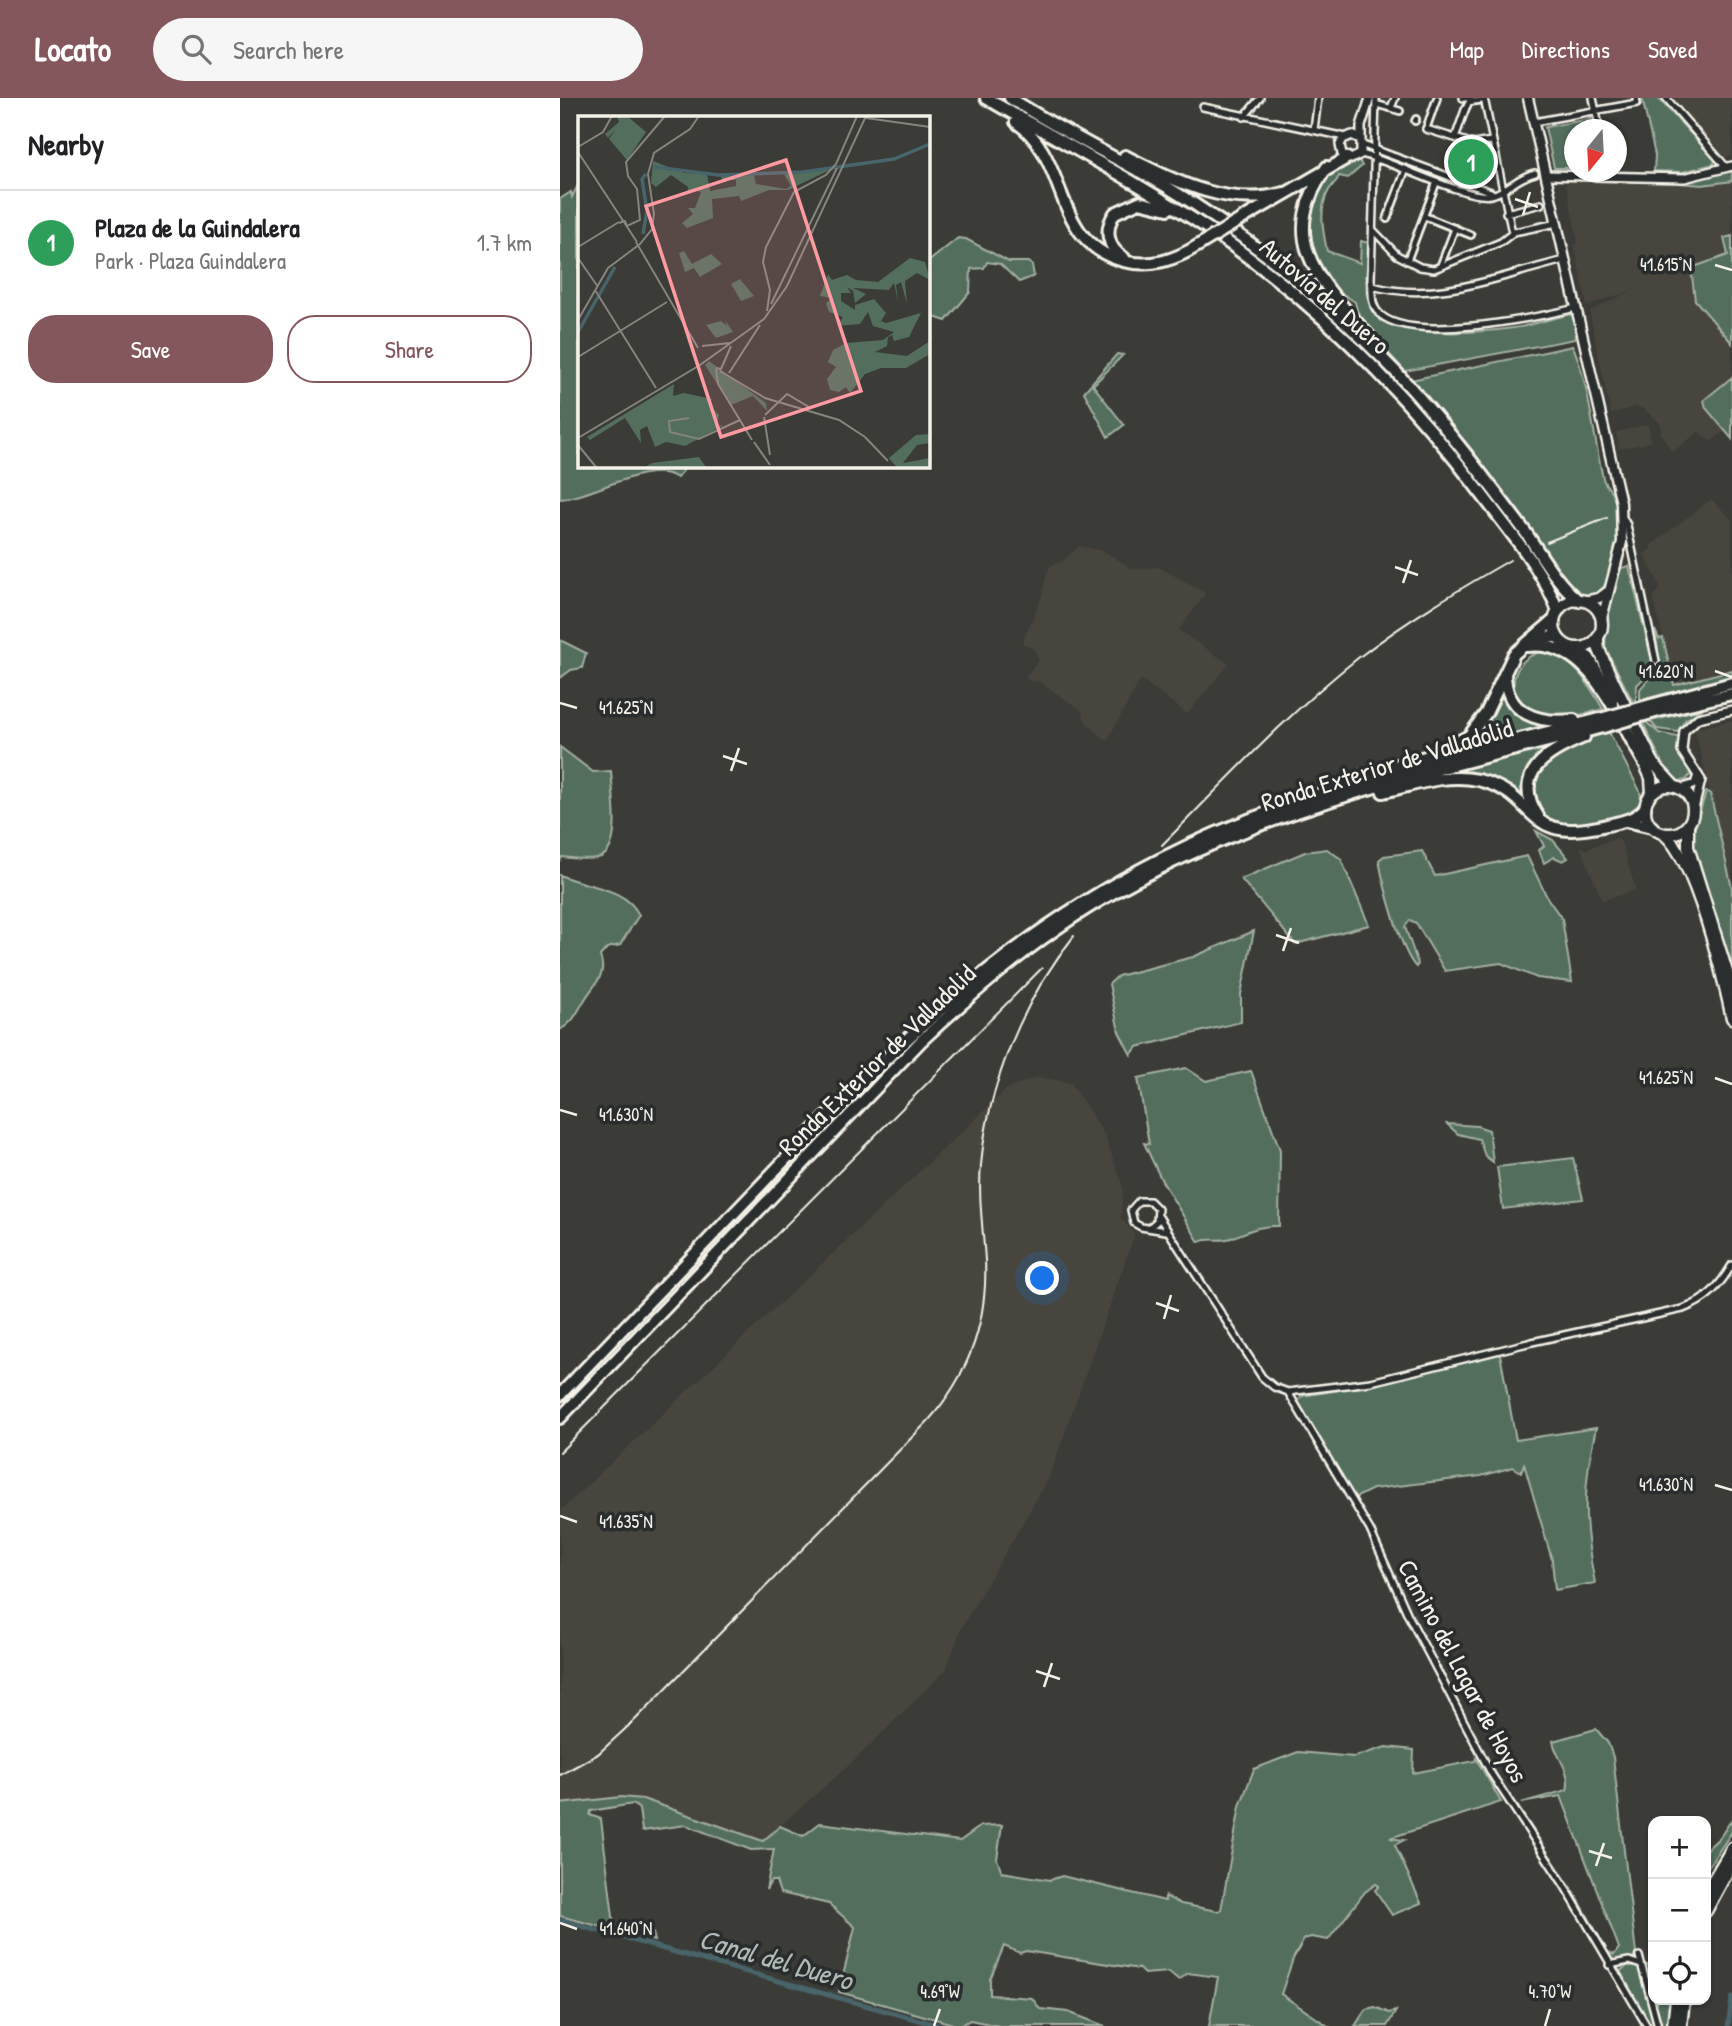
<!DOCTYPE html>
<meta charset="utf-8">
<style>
:root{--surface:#fff;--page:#f6f6f6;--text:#202124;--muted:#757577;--line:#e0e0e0;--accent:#84575d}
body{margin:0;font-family:"Patrick Hand",sans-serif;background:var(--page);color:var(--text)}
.controls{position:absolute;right:21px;bottom:21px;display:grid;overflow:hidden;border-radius:14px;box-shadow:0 2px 5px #0004}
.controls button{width:63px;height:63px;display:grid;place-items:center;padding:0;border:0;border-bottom:2px solid var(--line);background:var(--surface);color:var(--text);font:35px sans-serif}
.compass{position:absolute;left:1004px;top:21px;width:63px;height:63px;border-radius:50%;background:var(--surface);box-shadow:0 2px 5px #0004;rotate:198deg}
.you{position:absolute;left:483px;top:1181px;width:24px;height:24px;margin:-18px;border:5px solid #fff;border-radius:50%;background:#1a73e8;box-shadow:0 0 0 10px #1a73e833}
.badge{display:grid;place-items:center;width:46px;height:46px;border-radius:50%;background:var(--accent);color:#fff;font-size:23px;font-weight:700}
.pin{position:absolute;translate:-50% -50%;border:4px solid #fff;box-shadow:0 2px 7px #0006}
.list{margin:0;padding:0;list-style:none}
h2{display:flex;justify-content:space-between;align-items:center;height:91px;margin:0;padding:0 28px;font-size:30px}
h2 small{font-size:23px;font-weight:400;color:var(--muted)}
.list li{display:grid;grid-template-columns:46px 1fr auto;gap:21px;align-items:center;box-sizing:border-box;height:105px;padding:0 28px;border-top:2px solid var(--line)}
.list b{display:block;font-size:26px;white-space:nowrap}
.list p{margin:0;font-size:23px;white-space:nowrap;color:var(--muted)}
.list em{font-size:23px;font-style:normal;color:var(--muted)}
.actions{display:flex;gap:14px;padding:21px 28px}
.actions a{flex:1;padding:16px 0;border:2px solid var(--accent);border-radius:28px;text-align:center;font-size:24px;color:var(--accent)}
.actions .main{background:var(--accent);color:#fff}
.icon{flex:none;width:38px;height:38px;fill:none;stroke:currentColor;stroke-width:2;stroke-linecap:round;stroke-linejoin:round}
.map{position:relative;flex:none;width:1172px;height:1928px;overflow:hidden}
header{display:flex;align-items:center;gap:42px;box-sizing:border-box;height:98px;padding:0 35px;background:var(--accent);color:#fff}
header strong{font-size:33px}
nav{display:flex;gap:38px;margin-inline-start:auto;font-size:24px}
.search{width:490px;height:63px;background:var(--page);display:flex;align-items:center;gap:18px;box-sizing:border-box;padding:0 24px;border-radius:38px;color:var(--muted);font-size:26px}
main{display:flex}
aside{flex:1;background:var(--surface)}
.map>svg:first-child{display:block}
.built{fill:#47453d}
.green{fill:#536e5d;stroke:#a4b0a2;stroke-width:2}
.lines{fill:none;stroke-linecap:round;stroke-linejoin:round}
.canal{stroke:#48656b;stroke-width:5}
.pedestrian-casing{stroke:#f4f1e8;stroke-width:10}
.minor-casing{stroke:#f4f1e8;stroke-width:10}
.tertiary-casing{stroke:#f4f1e8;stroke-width:12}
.secondary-casing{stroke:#f4f1e8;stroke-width:13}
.trunk-casing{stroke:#f4f1e8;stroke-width:15}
.motorway-casing{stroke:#f4f1e8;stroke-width:16}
.pedestrian{stroke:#2a2d2e;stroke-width:4.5}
.minor{stroke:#2a2d2e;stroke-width:5}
.tertiary{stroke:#2a2d2e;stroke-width:7}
.secondary{stroke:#2a2d2e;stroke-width:8}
.trunk{stroke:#2a2d2e;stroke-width:10}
.motorway{stroke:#2a2d2e;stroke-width:10}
.rail{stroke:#f4f1e8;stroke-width:2}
.motorway-bridge-casing{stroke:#f4f1e8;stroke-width:16;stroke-linecap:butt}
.motorway-bridge{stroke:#2a2d2e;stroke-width:10}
.ticks{fill:none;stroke:#f4f1e8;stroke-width:2.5}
.labels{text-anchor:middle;stroke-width:7;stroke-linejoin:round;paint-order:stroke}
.street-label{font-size:26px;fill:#f4f1e8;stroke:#2a2d2e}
.water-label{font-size:28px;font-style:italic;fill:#afb9b6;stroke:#2a2d2e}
.inset-river{fill:none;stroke:#48656b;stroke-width:3.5}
.inset-road{fill:none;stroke:#85847e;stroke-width:2}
.view{fill:#ff9aa2;fill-opacity:0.15;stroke:#ff9aa2;stroke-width:3.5}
.inset-edge{fill:none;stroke:#f4f1e8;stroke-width:3.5}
.ticks-label{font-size:18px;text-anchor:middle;fill:#f4f1e8;stroke:#2a2d2e;stroke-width:7;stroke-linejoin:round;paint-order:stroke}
</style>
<header>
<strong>Locato</strong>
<div class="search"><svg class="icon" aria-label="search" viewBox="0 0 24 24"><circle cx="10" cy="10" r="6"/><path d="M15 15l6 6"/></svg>Search here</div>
<nav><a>Map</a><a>Directions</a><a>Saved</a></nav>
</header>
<main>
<aside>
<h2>Nearby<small></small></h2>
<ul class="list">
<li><span class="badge" style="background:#2e9e5b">1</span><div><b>Plaza de la Guindalera</b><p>Park · Plaza Guindalera</p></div><em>1.7 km</em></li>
</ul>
<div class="actions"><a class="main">Save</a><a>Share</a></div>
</aside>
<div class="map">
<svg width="1172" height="1928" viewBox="0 0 1172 1928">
<rect width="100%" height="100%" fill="#3b3b37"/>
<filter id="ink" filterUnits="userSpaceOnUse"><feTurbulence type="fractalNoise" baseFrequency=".0143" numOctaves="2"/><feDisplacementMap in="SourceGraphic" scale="14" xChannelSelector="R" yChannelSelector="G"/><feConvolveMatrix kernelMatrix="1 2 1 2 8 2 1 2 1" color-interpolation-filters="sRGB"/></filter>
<g filter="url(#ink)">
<path class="built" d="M1116 0H1172V58L1165 59 1113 2Z
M1005 81 1142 87 1172 83V138L1164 140 1169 157 1131 171 1135 202 1172 245V279L1144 302 1146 310 1165 333 1151 344 1139 334 1112 354 1101 336 1100 325 1084 311 1075 309 1051 316 1029 213 1076 191 1027 208 1014 146 1018 145Z
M1088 326 1091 344 1059 351 1056 334Z
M1151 401 1172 421V572L1114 587 1093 499 1101 490 1084 456 1092 450 1090 448Z
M520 448 544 453 573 471 599 469 646 495 619 532 669 566 627 616 581 581 547 643 527 626 521 612 478 583 470 584 465 579 479 562 474 552 462 545 482 498 487 475 491 467 501 464Z
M1172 622V790L1135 631Z
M1057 740 1061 744 1076 792 1042 803 1020 748 1026 751Z
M478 979 511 985 545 1037 563 1089 561 1120 575 1136 489 1380 402 1529 386 1572 295 1662 203 1743 83 1701 61 1699 0 1706V1413L448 990Z"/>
<path class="green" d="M1082 0H1098L1155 62 1154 66 1122 74 1094 73 1095 57Z
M1031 21 1033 31 1014 32V70H994L985 29Z
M902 48 918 51 909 79 903 76 906 69 896 65Z
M799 62 802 68 788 80 779 78C777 84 773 86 769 92 758 111 763 133 767 153L800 165 801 143 809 145C808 167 801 196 814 215 832 243 931 234 960 229 978 225 995 219 1013 216L1017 231 1015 241 845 273 842 270 800 224 795 204 771 188 760 173 746 132 755 92 779 65Z
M1172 70V83L1142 87 1120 85Z
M19 85V368H127L117 380C89 361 31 400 0 401V101L11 94 12 99Z
M1172 138V245L1135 202 1131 170 1168 157 1164 140Z
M398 140 406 141 449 164H468L472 167 474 178 459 184 440 166 427 164 424 170 411 171 410 194 386 223 368 217V164Z
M1013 248C1030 290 1033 337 1043 380 1044 387 1051 391 1054 398 1064 424 1059 491 1029 499L1008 488 912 352 851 282Z
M557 256 563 257 533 287 564 327 548 339 524 294Z
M1172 279V341L1146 310 1144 302Z
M1069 468 1092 563 1089 575 1077 587 1076 604H1073L1045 549 1047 510 1061 470Z
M1095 532 1099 541 1103 540 1114 587 1172 572V580L1080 602V591L1100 567Z
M0 542 26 555 22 570 11 572 0 580Z
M980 554C1013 557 1028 585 1043 611 1022 617 995 624 973 614 943 601 950 562 980 554Z
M941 586C949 622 973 623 1005 625L888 657 887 654C920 632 929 624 941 586Z
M1143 611 1125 622 1118 634 1097 631 1090 623Z
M1086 624 1099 635 1118 639 1120 658 1133 674 1126 682 1119 683 1106 673 1083 625Z
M1049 634 1080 693 1082 707C1073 717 1060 719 1047 722 1003 732 956 729 980 669L1019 643Z
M1010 642 977 662 969 707 948 693 882 675Z
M0 649 33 674 51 673C52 693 63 749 41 759 30 763 13 760 2 759L0 763Z
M1146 694 1150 695 1172 790V875L1135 758 1133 736Z
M976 733 993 742 1008 760 1003 763 994 759 984 765 979 752 984 748Z
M767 751 781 761 809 827 735 846 681 781 745 754Z
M862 753 875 778 967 758 988 801 1002 821 1012 884 977 880 941 865 885 873 856 825 850 822 845 829 858 866 856 869C841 855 823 785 819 762L824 758Z
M0 777C24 789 65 788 79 817L60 847 47 850 40 858C48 878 33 887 24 903 16 916 14 924 0 932Z
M694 833 681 896V924L577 949 571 957 559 934 549 886 558 878 633 859Z
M626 970 646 983 691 973 720 1052 719 1128C700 1127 689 1133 671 1140 660 1144 650 1139 639 1144L602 1083 584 1045 589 1046 578 980Z
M887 1026 917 1028 929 1032 933 1064 925 1058 919 1041 898 1036Z
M1013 1060 1023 1101 943 1111 937 1069Z
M940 1256 956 1342 1036 1330C1022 1389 1023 1426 1035 1485L995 1492 992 1462 964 1366 961 1374 953 1369 921 1378 813 1391 795 1400 738 1304 742 1298 811 1287Z
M1036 1631 1048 1645 1053 1659 1076 1855 1073 1860 1051 1863 957 1707 1020 1804 1047 1853 1054 1857 1059 1850 1001 1698 961 1705 1007 1692C1012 1673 996 1660 993 1643Z
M826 1649 854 1652 853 1675 915 1663 916 1660 941 1704 830 1740 844 1742 835 1747 861 1805 832 1817 815 1792 819 1788 816 1786 805 1794 768 1842 751 1839 744 1841 733 1861 721 1896 768 1928H649L658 1879 628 1875 619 1882 609 1874 584 1876 579 1871 466 1853 460 1855 444 1848 430 1881V1897L472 1900 480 1911 508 1914 545 1928H439L410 1922 400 1928 279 1894 295 1829 269 1806 220 1795 216 1783H211L206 1792 214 1751 191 1752 126 1727 82 1733 79 1711 73 1706 31 1713 30 1717 41 1721 54 1827 93 1835 95 1843 0 1818V1706L61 1699 83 1701 203 1743 220 1728 243 1738 260 1725 400 1743 421 1728 442 1727 437 1761 442 1774 490 1782 502 1778 605 1803V1798L621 1806 657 1813 661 1812 680 1708 694 1671 738 1654 794 1659Z
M1172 1721V1734L1146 1772 1147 1751 1160 1739Z
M1072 1865 1079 1869 1096 1928H1091L1060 1873Z
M1093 1866V1902H1111L1109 1928H1099L1084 1868Z
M815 1909 829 1915 836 1913 827 1928H795L806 1911Z"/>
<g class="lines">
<path class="canal" d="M0 1822 380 1928
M1168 1928 1172 1900"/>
<g class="pedestrian-casing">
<path id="pedestrian" d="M816 6 840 13
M905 12 909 4 924 2
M855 23 856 21
M866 31 877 0
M864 118 911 137
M827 121 846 71
M847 163 877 83
M880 169 895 130"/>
</g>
<g class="minor-casing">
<path id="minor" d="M816 0 811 182C813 192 810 204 817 213 844 248 978 219 1016 210
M903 0H911
M924 0 952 135
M1033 0 1040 32
M1106 0 1167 70
M643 9 786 39
M831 10 835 0
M684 19 700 0
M974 24 1077 5 1076 0
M866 31 914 46 931 43
M754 32 758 0
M895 40 905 12
M803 47 931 94
M801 56C833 63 906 102 931 97 946 94 957 79 975 75
M904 86 911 69
M946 115 981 106
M813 132 837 157 860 169 874 171 941 144 954 134 997 125
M812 188C879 206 941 177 1005 162
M1062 418 1067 427 1096 563
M599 1119 702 1279 714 1289 728 1294 811 1284 972 1244 1123 1211C1147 1202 1159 1189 1172 1167
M590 1129 597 1123 598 1111 590 1103H579L571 1112 574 1125 581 1129 606 1133
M728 1294 810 1432 848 1517 932 1677 1004 1787 1087 1928
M1079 1858 1098 1928
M1049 1867 1069 1863 1081 1867"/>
</g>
<g class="tertiary-casing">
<path id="tertiary" d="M800 41 792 37 783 41 780 47 782 56 791 61 801 56V28L810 0
M986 77 1124 80 1172 68
M1121 691 1135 686 1138 677
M1134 711 1141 682 1122 653 1124 633 1138 620 1172 612"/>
</g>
<g class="secondary-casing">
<path id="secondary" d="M968 0 1061 405 1062 444 1041 524
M1023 503 1039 500 1047 494"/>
</g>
<g class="trunk-casing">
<path id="trunk" d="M994 526a24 24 0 1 1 48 0a24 24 0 1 1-48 0Z
M1038 539V549L1046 568 1094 666 1115 689
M1014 550 1029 560 1053 601
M1083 662 1091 680 1092 695
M1085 712a24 24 0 1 1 48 0a24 24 0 1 1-48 0Z
M1128 728V749L1172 890
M1104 736C1135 761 1163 878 1172 920
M1146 1794 1172 1750
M1146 1813 1172 1765
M1113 1928 1116 1902
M1121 1928 1124 1902"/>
</g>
<g class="motorway-casing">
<path id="motorway" d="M426 0C501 44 578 84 650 132 755 203 847 296 923 398 949 433 983 472 998 513
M450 0C501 33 555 59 607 89 692 140 768 204 837 275 882 323 921 375 961 428 980 453 993 482 1019 503
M456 24C510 60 491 144 563 163 591 170 615 162 639 147
M565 58C615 83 668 111 724 95
M767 69C715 142 760 183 810 239
M685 119 787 60
M564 160C547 150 544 131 555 115L579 104 608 111
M976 540 997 539
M967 548C1032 540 1057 623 1086 667
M945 575C945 616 978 626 1014 622
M1091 607 1172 585
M1095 614 1172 596
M802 678 875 656 909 638 926 615 954 556 994 522
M823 694C854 687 886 675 918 682 981 697 961 748 1047 727 1061 724 1075 722 1085 710
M978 718C950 675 989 653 1024 639
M1066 723 1092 729
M0 1297C66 1227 133 1158 199 1089 322 960 436 845 597 763 735 692 890 659 1040 621
M0 1320 361 943C421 887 486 832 558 792 707 709 878 671 1043 629"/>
</g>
<use href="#pedestrian" class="pedestrian"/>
<use href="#minor" class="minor"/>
<use href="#tertiary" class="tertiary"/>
<use href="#secondary" class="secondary"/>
<use href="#trunk" class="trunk"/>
<use href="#motorway" class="motorway"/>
<path class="rail" d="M987 444 1047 420
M602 747C666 683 727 616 798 560 846 523 898 492 950 462
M0 1354 482 870
M0 1677 38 1656 76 1621 368 1323C408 1278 428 1223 425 1162 423 1131 418 1098 421 1067 428 986 464 900 514 838"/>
<g class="motorway-bridge-casing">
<path id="motorway-bridge" d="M639 147 685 119
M1040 621 1091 607
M1043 629 1095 614"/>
</g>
<use href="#motorway-bridge" class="motorway-bridge"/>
</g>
</g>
<path class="ticks" d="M955 101 978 109M963 117 970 94M1155 167 1172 172M835 469 858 477M843 485 851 462M1155 573 1172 579M0 605 17 610M163 658 187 666M171 673 179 650M716 837 739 845M723 853 731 830M1155 980 1172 986M0 1012 17 1017M596 1205 619 1213M604 1221 611 1197M1155 1387 1172 1392M0 1418 17 1424M476 1573 500 1581M484 1589 492 1565M1029 1753 1052 1760M1036 1768 1044 1745M0 1825 17 1831M374 1928 380 1911M985 1928 990 1911"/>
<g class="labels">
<g class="street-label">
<text transform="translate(765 198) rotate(41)" y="9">Autovía del Duero</text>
<text transform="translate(827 667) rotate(-17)" y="9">Ronda Exterior de Valladolid</text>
<text transform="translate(317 962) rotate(-44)" y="9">Ronda Exterior de Valladolid</text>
<text transform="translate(903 1573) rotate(62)" y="9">Camino del Lagar de Hoyos</text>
</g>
<g class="water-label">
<text transform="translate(216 1861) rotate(16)" y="10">Canal del Duero</text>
</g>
</g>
<g transform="translate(18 18)">
<rect width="352" height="352" fill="#3b3b37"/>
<path d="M39 0H49L68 16 49 44 31 23 37 14 30 22 27 18 41 6ZM75 45 106 57 129 58 132 75 158 70V64H136H144L143 60 176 59 178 68 208 73 213 70 206 58H200L254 53 210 74H191L163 85 161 80 134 83 135 102 109 112 104 107 115 98 110 92H117L123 76 114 74 109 78 110 71 93 59 78 71 73 67ZM106 135 114 148 133 138 144 148 122 161 116 152 107 156 101 137ZM332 142 347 146 352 164 339 157 327 165 329 188 323 166 318 169 320 186 316 167 311 174 275 172 288 178 277 187 275 175 269 171 273 177H263V185L277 194V189L296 183 308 197 303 205 308 207 343 197 331 221 316 225 314 219 310 221 309 230 297 236 329 240 352 225V238L328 252H303L287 258 272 277 268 271 261 276 252 274 249 263 258 251 250 246 255 234 268 227 305 224 316 216 295 210 290 196 282 208 259 210 265 201 251 196 248 187 254 182 242 180 250 158 254 164 269 159 278 164 300 166ZM162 163 176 180 163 185 153 168ZM147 204 155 216 138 222 128 209 143 205 149 210ZM131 245 188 287 189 295 175 280 153 289 127 249ZM96 268 95 280 106 277 134 283 131 289 141 299 138 311 146 309 107 330 88 326 77 331 69 310 62 314 63 327 47 302 12 324 9 321ZM352 318V327L339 329 325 347 352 342V351H319L314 346 311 342 338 319ZM121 341 128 351H67L74 347Z" fill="#536e5d"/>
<path class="inset-river" d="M76 51 140 59 225 56 316 43 352 28M65 118 69 95 64 63 68 58M0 216 37 151"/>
<path class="inset-road" d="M288 2 352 11M0 31 25 16 34 0M0 36 59 126M46 104 41 107 47 105 49 110 62 104 59 73 50 60 48 46 87 0M58 126 120 232M0 131 41 106M0 142 20 171M17 174 78 272M193 188 259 52M189 195 192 174 185 146 188 131 216 76 248 59 258 48 279 0M0 204 30 152 62 128 74 113 76 98 70 58 76 37 112 13 121 0M124 230 152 227M0 241 89 186M138 252 143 253 153 230M138 253 140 268 174 324M142 255 187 282 261 304 287 321 310 345M151 257 182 209M187 299 209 278 231 291M186 301 192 339M111 302 91 305 92 316 121 323 162 304M0 322 122 249 186 203 209 170 288 0M176 326 192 349M0 329 18 351"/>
<path class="view" d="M208 44 283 275 143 321 68 90Z"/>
<rect width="352" height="352" class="inset-edge"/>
</g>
<g class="ticks-label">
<text x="1106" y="173">41.615°N</text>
<text x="1106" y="580">41.620°N</text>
<text x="66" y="616">41.625°N</text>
<text x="1106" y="986">41.625°N</text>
<text x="66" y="1023">41.630°N</text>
<text x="1106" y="1393">41.630°N</text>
<text x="66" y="1430">41.635°N</text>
<text x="66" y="1837">41.640°N</text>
<text x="380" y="1900">4.69°W</text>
<text x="990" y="1900">4.70°W</text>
</g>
</svg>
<div class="controls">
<button>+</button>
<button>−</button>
<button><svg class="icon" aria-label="locate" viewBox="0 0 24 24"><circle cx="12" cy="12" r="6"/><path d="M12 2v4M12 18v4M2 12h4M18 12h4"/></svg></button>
</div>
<svg class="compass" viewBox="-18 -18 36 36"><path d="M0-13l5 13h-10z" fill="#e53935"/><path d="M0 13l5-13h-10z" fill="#757577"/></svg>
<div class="you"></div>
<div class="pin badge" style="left:911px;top:64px;background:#2e9e5b">1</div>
</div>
</main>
